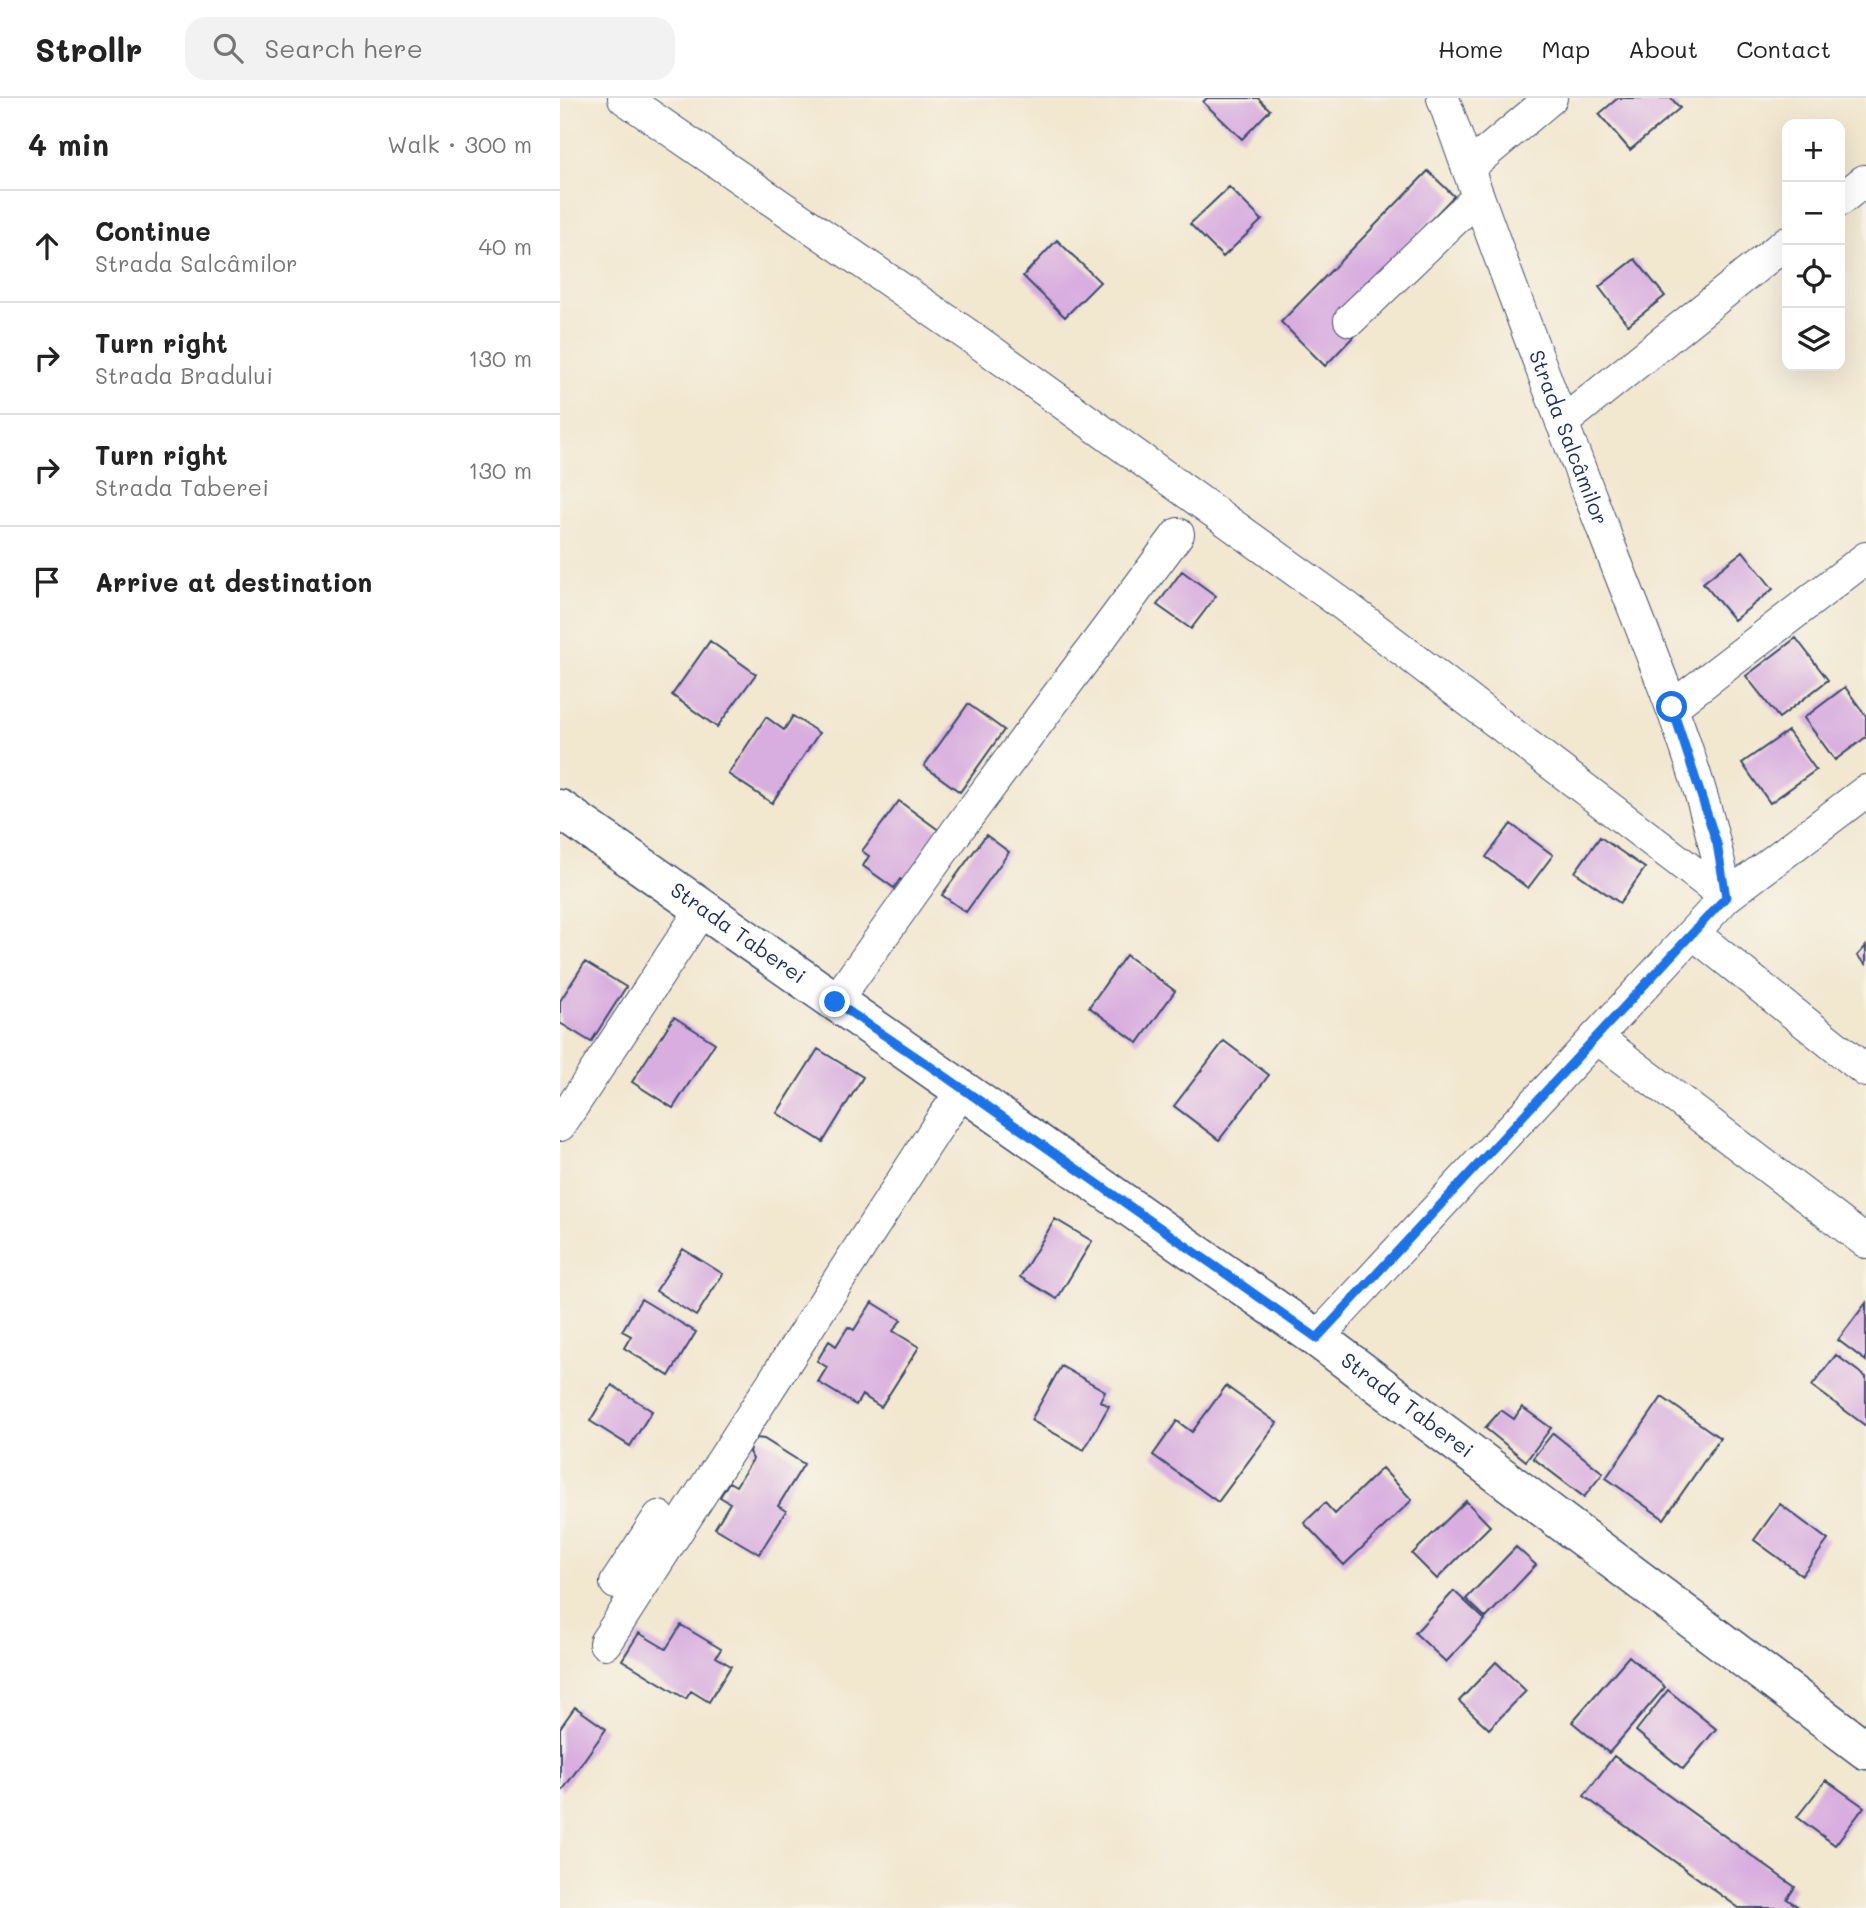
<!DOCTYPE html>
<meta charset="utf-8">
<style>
:root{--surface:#fff;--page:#f2f2f2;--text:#222;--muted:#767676;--line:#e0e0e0}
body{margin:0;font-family:Mali,sans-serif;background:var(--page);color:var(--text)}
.controls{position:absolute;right:21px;top:21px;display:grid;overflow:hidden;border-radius:14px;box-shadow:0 7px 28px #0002}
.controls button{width:63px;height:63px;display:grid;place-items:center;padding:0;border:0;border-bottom:2px solid var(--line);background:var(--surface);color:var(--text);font:35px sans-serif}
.stop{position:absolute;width:21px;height:21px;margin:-16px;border:5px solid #1a73e8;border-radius:50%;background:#fff}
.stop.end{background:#1a73e8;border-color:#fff;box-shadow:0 2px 7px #0008}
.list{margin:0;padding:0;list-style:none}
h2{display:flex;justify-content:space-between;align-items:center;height:91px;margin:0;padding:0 28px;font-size:30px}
h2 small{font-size:23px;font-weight:400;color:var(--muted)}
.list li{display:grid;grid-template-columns:46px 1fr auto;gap:21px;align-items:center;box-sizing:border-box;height:112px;padding:0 28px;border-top:2px solid var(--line)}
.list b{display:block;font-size:26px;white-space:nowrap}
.list p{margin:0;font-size:23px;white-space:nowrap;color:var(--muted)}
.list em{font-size:23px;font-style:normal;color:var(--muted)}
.icon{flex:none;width:38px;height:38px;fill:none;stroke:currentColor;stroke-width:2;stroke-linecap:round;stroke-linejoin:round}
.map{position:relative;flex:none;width:1306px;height:1810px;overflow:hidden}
header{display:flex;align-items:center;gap:42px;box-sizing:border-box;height:98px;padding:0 35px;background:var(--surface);border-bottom:2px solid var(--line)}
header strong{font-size:33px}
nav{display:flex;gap:38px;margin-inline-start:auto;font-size:24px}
.search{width:490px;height:63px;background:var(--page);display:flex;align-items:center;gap:18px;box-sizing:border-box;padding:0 24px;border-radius:21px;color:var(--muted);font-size:26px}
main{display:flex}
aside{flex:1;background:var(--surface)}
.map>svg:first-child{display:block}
.building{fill:#d8addf}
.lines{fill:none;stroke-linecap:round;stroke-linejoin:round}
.minor-casing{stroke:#3b4b6f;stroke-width:34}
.tertiary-casing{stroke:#3b4b6f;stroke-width:41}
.minor{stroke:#fff;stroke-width:32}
.tertiary{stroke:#fff;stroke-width:38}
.route{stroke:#1a73e8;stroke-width:9}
.labels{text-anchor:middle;stroke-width:5;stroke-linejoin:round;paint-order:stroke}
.street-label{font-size:21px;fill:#1b2f5e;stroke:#f7f3e8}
</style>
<header>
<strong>Strollr</strong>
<div class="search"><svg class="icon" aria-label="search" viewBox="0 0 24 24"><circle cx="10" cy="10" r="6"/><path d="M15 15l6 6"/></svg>Search here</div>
<nav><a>Home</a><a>Map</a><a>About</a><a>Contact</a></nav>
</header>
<main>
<aside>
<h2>4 min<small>Walk · 300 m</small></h2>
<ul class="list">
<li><svg class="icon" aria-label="ahead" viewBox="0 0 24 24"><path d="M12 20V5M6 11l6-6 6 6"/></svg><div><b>Continue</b><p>Strada Salcâmilor</p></div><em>40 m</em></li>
<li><svg class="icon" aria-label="right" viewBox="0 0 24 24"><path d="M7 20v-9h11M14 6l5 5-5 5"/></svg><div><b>Turn right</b><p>Strada Bradului</p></div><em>130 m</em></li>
<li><svg class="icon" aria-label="right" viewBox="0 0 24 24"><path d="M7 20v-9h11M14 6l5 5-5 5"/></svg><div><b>Turn right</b><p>Strada Taberei</p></div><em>130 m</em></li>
<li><svg class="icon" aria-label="arrive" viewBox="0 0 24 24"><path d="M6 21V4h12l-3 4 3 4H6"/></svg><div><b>Arrive at destination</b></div></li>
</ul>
</aside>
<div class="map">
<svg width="1306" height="1810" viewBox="0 0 1306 1810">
<rect width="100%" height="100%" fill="#f7f3e8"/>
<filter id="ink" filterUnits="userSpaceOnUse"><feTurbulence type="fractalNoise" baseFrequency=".0143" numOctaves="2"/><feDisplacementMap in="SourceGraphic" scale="14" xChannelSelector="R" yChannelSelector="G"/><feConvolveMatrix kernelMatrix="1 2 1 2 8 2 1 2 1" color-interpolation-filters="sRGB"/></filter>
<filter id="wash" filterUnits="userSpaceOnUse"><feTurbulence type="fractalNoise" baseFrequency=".00686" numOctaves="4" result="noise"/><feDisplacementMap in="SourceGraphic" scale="28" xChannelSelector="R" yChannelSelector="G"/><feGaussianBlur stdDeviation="1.57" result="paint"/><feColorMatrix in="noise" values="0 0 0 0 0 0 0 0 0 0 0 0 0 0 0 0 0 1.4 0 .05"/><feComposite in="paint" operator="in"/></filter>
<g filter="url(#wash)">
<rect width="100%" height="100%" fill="#f2e7cf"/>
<g id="blocks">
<path class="building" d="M647 0H698L710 12 682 41 643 4Z
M1058 0H1111L1120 10 1070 52 1039 16Z
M868 73 894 98 775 221 793 239 765 268 721 224Z
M669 89 702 122 663 159 630 126Z
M497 142 540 184 505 219 463 178Z
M1075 161 1105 198 1068 227 1039 189Z
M1183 453 1213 491 1174 522 1143 485Z
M622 473 656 498 631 531 597 507Z
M1236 540 1268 582 1219 620 1186 578Z
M150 543 196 576 157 629 112 597Z
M1285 589 1306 618V639L1275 662 1244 620Z
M408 606 444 632 400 694 364 668Z
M233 618 259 635 212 705 168 676 206 619 224 632Z
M1228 633 1256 672 1210 705 1182 665Z
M339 703 384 736 348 786 340 781 334 790 303 768 309 758 302 753Z
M951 726 993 757 968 790 926 759Z
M426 737 449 754 406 814 382 797Z
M1040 739 1085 770 1060 805 1015 774Z
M1306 848V866L1297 858Z
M566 857 615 893 578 945 529 909Z
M25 864 66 889 31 944 0 925V903Z
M114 919 155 945 113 1010 72 984Z
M664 943 709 977 659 1042 614 1008Z
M258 951 303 979 263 1044 217 1015Z
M495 1121 532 1143 497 1201 460 1179Z
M123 1151 163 1176 136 1218 96 1193Z
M81 1201 136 1234 109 1278 64 1250 71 1238 62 1233Z
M312 1204 341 1222 333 1233 359 1249 321 1309 302 1297 296 1307 258 1284 267 1269 257 1263 269 1243 276 1248 288 1229 294 1232Z
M1306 1205V1263L1278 1242Z
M1276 1257 1306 1279V1328L1252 1288Z
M501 1268 545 1293 540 1303 549 1308 524 1352 471 1322Z
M52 1287 92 1313 70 1348 30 1323Z
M666 1288 717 1325 658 1404 593 1357 617 1323 632 1334Z
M1102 1299 1160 1340 1104 1421 1046 1380Z
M962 1309 991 1330 966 1363 925 1330 941 1312 954 1321Z
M993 1335 1043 1375 1024 1399 973 1360Z
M196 1340 204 1341 244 1366 218 1408 226 1413 199 1456 155 1430 170 1405 160 1399 169 1384 176 1388 193 1361 189 1354 191 1346Z
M822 1370 852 1402 784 1467 744 1425 765 1405 775 1416Z
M906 1403 930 1428 877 1481 852 1456Z
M1220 1406 1268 1442 1242 1477 1194 1442Z
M956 1449 976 1467 926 1520 906 1501Z
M894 1493 925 1522 886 1564 855 1535Z
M121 1527 161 1551 156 1559 171 1568 149 1604 131 1593 126 1601 62 1562 79 1535 106 1551Z
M1069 1558 1105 1589 1049 1655 1012 1624Z
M936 1564 966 1593 929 1631 899 1603Z
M1108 1592 1156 1631 1123 1671 1076 1633Z
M15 1609 46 1631 2 1693 0 1691V1630Z
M1054 1658 1235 1789 1227 1801 1240 1810H1179L1024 1698Z
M1266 1682 1304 1709 1275 1747 1237 1719Z"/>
</g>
</g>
<g filter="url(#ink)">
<use href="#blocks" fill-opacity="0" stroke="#3b4b6f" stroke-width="2"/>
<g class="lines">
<g class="minor-casing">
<g id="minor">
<path d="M64 0 421 246 785 508 1166 799"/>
<path id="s1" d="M883 0C936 152 993 302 1051 452 1095 565 1144 679 1166 799"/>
<path d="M908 70 991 0"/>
<path d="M1280 102 1304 83"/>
<path d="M790 222 918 99"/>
<path d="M1002 325 1227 144"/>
<path d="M1112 609 1306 460"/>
<path d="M1133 835 1306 973"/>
<path d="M275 904 399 730 618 436"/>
<path d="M1036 939 1306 1144"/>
<path d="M0 1027 142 811"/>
<path d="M757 1240 1166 799 1306 693"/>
<path d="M56 1485 99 1419"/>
<path d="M45 1545 381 1023 404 991"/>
</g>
</g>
<g class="tertiary-casing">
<g id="tertiary">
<path id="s2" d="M0 711 757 1240 1306 1652"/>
</g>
</g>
<use href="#minor" class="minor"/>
<use href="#tertiary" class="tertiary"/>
</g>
</g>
<g class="lines" filter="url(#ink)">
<path class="route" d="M275 904 386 979 757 1240 1166 799 1157 746 1112 609"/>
</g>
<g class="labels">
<g class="street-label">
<text dy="7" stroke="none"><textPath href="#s1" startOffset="362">Strada Salcâmilor</textPath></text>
<text dy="7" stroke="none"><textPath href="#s2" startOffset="217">Strada Taberei</textPath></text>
<text dy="7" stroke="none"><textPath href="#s2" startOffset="1036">Strada Taberei</textPath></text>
</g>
</g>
</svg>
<div class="controls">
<button>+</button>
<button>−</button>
<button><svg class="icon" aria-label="locate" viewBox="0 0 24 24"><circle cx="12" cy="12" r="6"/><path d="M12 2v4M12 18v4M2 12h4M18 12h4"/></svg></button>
<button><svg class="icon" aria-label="layers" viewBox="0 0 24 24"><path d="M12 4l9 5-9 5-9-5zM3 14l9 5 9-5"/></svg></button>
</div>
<div class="stop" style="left:1112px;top:609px"></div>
<div class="stop end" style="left:275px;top:904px"></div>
</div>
</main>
